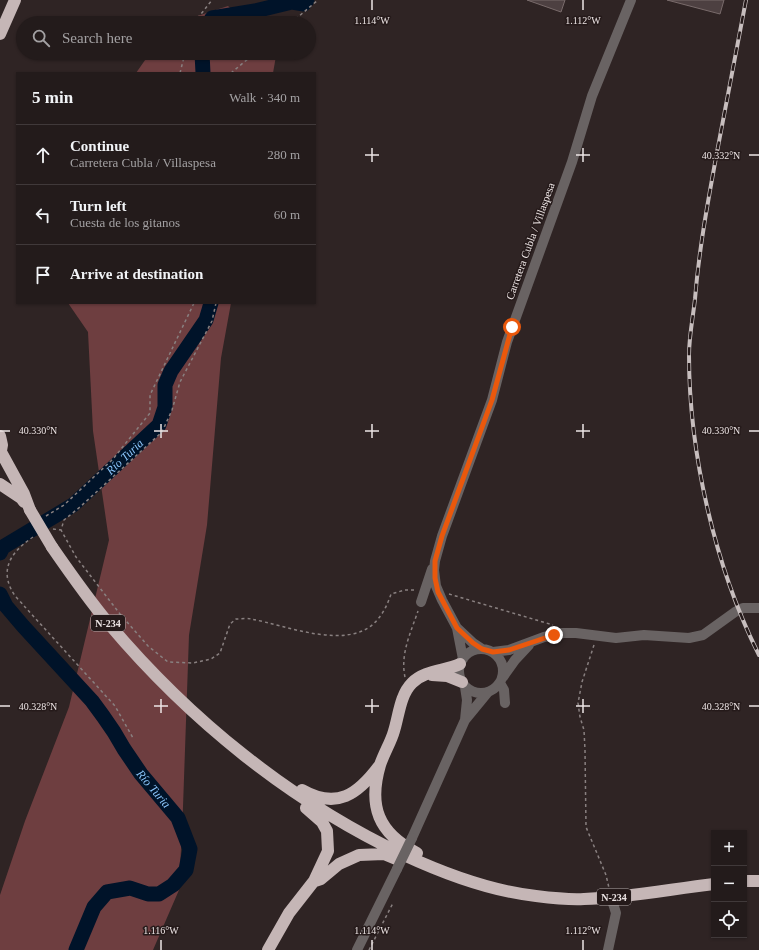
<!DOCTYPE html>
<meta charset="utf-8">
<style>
:root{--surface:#231b1b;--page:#2f2828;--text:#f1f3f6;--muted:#a3a1a3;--line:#40393a}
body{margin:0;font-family:Georgia,serif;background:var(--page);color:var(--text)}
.controls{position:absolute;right:12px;bottom:12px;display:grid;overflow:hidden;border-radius:0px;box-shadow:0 1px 3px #0004}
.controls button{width:36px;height:36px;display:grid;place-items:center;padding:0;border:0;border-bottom:1px solid var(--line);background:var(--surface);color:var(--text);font:20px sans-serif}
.stop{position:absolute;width:12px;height:12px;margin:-9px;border:3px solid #ea580c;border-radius:50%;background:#fff}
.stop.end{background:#ea580c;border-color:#fff;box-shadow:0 1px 4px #0008}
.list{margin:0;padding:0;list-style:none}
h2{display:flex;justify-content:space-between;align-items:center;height:52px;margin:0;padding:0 16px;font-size:17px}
h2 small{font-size:13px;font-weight:400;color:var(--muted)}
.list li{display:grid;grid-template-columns:26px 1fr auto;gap:12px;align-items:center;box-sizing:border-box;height:60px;padding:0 16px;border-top:1px solid var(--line)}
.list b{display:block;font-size:15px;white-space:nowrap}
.list p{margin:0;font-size:13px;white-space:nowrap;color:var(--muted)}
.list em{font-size:13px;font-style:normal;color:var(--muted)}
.icon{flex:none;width:22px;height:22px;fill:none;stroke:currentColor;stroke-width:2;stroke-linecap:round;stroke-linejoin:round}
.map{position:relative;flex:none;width:759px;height:950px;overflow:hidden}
.search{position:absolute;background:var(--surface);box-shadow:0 1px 3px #0004;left:16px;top:16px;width:300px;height:44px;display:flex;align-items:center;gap:10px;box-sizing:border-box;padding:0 14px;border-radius:22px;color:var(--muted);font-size:15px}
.panel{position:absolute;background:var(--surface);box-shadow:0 1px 3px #0004;left:16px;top:72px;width:300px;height:232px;border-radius:0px}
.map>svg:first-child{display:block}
.forest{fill:#6e3e40}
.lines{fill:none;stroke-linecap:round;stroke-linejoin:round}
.river{stroke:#001329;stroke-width:15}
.building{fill:#4d4041;stroke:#796b6b}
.path{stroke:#898080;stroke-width:1.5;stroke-dasharray:3 3;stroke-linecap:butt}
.minor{stroke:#696363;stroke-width:10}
.highway{stroke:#c5b6b6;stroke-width:12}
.rail-casing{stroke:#c7bebe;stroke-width:4}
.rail{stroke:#251a1a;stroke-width:2.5;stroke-dasharray:8;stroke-linecap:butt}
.minor-bridge{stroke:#696363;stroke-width:10}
.highway-bridge{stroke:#c5b6b6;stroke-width:12}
.route{stroke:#ea580c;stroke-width:5}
.ticks{fill:none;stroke:#ede5e5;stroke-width:1.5}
.labels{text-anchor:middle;stroke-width:3;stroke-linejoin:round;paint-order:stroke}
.shield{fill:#251a1a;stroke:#b1a8a8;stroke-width:1}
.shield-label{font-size:10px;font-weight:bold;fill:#ede5e5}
.street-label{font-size:11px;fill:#ede5e5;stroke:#251a1a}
.water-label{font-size:12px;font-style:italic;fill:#8bc6fc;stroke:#251a1a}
.ticks-label{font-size:10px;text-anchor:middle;fill:#ede5e5;stroke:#251a1a;stroke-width:3;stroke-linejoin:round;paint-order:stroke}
</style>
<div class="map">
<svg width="759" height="950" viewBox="0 0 759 950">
<rect width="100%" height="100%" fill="#2f2424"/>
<path class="forest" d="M228 6 245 23H176Z
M150 53H273L276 56 273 73H136Z
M68 303H231L221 358 207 525 189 635 183 807 179 890 153 950H0V895L25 821 69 707 109 540 93 431 88 332Z"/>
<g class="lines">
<g class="river">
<path d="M209 23 212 18 255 11 292 2 304 4 307 0"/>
<path d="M202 53 203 73"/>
<path id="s1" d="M0 553 3 547 73 505 159 425 165 407V385L171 371 206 320 211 303"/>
<path id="s2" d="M0 594 6 606 23 626 92 701 103 716 114 732 124 749 141 774 178 818 190 849 186 870 173 885 159 894H148L130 888 107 892 94 907 76 950"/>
</g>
</g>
<path class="building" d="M527 0H565L561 12Z
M667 0H724L720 14Z"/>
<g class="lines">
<path class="path" d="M194 23 212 0
M291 23 318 0
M180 73 185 53
M231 73 255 53
M216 303 212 321 180 382 172 410 162 432 80 507 64 520 61 530 76 557 120 614 148 646 168 662 193 663 211 659 220 653 230 624 236 619C241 619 247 618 251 619 285 625 351 653 378 619 384 612 388 603 391 594L405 590H416
M46 516 64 505 113 459 150 413V395L194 303
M53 529 61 530
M33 537C14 550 0 566 11 589 14 596 21 602 25 607L115 706 133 738
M449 594 553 625
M594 645 582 682 578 703 580 717 584 730 585 750 586 827 606 875 609 888
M405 677C400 654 411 632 418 611
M369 950 393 903"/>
<path class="minor" d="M421 602 432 569
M457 628 463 659
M459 671a22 22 0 1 1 44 0a22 22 0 1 1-44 0Z
M482 649 473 643 457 628 442 600 436 586 434 570 435 561 442 536 492 400 507 342 572 162 592 96 631 0
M493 652 509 650 544 637 563 633H576L616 638 644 635 689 638 703 635 735 612 743 608H759
M503 677 515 660 529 645
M500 683 504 690 505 703
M465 720 467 700 465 687
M412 838 465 720 488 692
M357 950 397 869
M608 950 616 913 611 897"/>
<path class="highway" d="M0 34 15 0
M0 436 2 445 0 456
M1 452 24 494 30 510
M0 484 21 498 24 502
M52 547C70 573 88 599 109 624 190 720 290 801 404 855 445 874 490 891 536 896 552 898 568 900 584 899 627 898 671 889 714 884
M432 675 447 676 462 682
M302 790C337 810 358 794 379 766
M417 853C378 833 368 806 380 765 384 753 391 742 394 731 399 715 400 695 412 683 425 670 445 671 460 664
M315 881 321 879 339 864 359 855 384 854 396 859
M744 881H759
M268 950 289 913 314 881 328 851 327 831 322 822 306 808"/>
<g class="rail-casing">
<path id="rail" d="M746 0C736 51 727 101 717 152 708 201 699 249 695 299 693 317 689 337 689 355 689 453 715 567 759 655"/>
</g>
<use href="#rail" class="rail"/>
<path class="minor-bridge" d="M397 869 412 838"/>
<path class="highway-bridge" d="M30 510 52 547"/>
</g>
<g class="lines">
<path class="route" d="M512 327 492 400 442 536 435 561V578L438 592 457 628 473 643 482 649 493 652 509 650 554 635"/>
</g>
<path class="ticks" d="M372 0V10M583 0V10M372 148V162M583 148V162M365 155H379M576 155H590M749 155H759M161 424V438M372 424V438M583 424V438M0 431H10M154 431H168M365 431H379M576 431H590M749 431H759M161 699V713M372 699V713M583 699V713M0 706H10M154 706H168M365 706H379M576 706H590M749 706H759M161 940V950M372 940V950M583 940V950"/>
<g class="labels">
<g class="shield">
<rect x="91" y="615" width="34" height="16" rx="3"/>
<rect x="597" y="889" width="34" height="16" rx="3"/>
</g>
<g class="shield-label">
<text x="108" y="627">N-234</text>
<text x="614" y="901">N-234</text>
</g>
<g class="street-label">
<text transform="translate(530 241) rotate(-70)" y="4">Carretera Cubla / Villaspesa</text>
</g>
<g class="water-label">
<text dy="4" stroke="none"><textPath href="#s1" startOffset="159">Río Turia</textPath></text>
<text dy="4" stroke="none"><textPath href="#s2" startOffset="249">Río Turia</textPath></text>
</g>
</g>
<g class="ticks-label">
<text x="372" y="24">1.114°W</text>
<text x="583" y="24">1.112°W</text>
<text x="721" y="159">40.332°N</text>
<text x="38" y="434">40.330°N</text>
<text x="721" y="434">40.330°N</text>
<text x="38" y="710">40.328°N</text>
<text x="721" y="710">40.328°N</text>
<text x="161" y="934">1.116°W</text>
<text x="372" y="934">1.114°W</text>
<text x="583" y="934">1.112°W</text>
</g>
</svg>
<div class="controls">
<button>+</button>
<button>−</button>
<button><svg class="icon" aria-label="locate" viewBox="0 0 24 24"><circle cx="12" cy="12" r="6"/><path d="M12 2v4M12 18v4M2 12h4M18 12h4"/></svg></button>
</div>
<div class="stop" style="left:512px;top:327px"></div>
<div class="stop end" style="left:554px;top:635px"></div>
<div class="search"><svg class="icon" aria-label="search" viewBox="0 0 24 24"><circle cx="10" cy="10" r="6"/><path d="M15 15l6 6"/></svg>Search here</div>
<section class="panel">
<h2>5 min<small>Walk · 340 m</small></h2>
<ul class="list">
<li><svg class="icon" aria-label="ahead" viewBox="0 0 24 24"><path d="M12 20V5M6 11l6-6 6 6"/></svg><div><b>Continue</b><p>Carretera Cubla / Villaspesa</p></div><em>280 m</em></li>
<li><svg class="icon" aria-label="left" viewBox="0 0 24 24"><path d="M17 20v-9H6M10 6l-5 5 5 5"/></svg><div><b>Turn left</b><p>Cuesta de los gitanos</p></div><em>60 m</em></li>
<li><svg class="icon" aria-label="arrive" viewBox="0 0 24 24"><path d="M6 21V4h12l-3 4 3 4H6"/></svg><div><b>Arrive at destination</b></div></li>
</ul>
</section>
</div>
